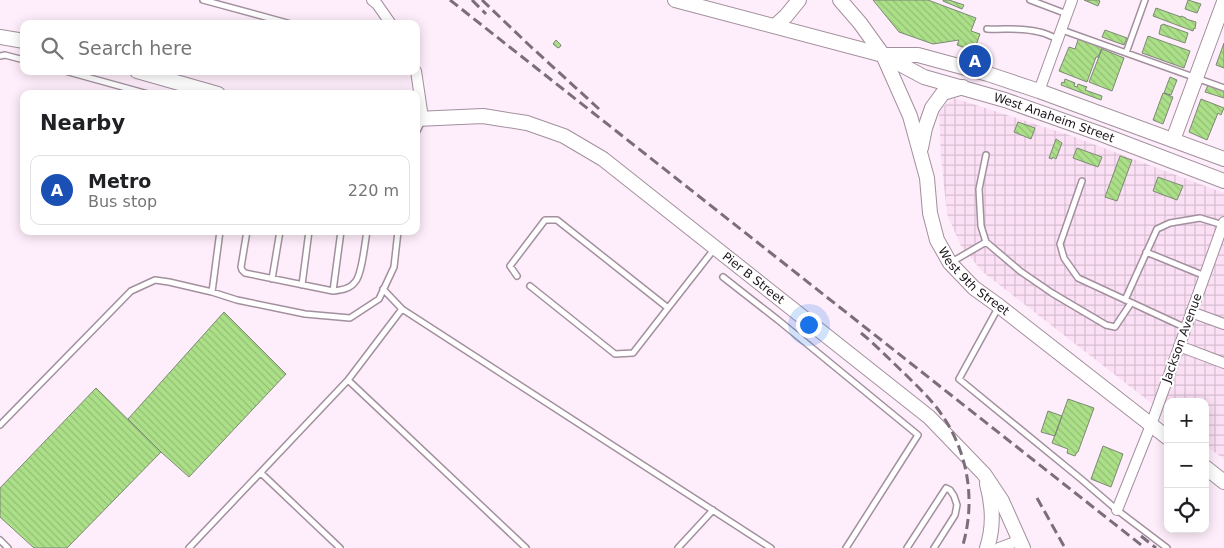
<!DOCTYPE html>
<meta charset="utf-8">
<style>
:root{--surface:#fff;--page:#f2f2f2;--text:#202124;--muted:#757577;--line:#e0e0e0;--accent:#1a73e8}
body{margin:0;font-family:"DejaVu Sans",sans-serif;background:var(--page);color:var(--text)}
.controls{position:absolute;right:15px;bottom:15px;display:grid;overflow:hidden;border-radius:10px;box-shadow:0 2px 12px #0003}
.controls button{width:45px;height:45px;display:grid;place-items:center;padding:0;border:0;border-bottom:1px solid var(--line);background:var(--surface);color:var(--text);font:25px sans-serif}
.you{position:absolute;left:808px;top:324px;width:18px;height:18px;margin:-12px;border:4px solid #fff;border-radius:50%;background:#1a73e8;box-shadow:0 0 0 8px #1a73e833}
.badge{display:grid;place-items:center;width:32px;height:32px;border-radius:50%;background:var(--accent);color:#fff;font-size:16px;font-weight:700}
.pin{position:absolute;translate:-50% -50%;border:2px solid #fff;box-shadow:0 1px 5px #0006}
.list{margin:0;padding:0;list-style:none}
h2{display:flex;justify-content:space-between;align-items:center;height:65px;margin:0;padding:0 20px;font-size:21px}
h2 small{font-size:16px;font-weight:400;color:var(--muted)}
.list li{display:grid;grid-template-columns:32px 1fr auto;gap:15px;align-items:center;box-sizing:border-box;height:70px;margin:0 10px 10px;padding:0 10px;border:1px solid var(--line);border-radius:10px}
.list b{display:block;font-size:19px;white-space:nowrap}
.list p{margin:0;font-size:16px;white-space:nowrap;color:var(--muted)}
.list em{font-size:16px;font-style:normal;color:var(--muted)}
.icon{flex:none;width:28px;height:28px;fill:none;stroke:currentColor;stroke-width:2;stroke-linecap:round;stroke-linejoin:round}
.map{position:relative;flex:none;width:1224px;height:548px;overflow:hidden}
.search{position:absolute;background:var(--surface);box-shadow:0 2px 12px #0003;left:20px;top:20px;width:400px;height:55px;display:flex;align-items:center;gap:12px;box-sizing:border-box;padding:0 18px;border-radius:10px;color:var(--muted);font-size:19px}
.panel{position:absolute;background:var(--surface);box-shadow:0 2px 12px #0003;left:20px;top:90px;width:400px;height:145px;border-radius:10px}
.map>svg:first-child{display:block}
.industrial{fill:url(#industrial-grid)}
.building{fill:url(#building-back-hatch);stroke:#7d8876}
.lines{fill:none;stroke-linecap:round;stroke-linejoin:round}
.lane-casing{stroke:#a3909e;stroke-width:8}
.street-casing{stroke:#a3909e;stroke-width:12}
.secondary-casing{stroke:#a3909e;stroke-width:16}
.lane{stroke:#fff;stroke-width:5}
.street{stroke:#fff;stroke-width:10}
.secondary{stroke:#fff;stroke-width:14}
.rail{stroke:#7a6f78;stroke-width:3;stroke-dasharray:10 5;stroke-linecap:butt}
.labels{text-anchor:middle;stroke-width:4.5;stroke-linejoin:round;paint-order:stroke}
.street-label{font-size:12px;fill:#1a1319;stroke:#fff}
</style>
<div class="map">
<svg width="1224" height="548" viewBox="0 0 1224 548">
<defs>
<pattern id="industrial-grid" width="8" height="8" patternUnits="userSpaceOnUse" patternTransform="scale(1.25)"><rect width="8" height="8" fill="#fce0f5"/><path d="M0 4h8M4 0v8" fill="none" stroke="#d7bfd1"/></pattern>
<pattern id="building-back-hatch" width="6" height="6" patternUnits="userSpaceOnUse" patternTransform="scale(1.25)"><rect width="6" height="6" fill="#ace088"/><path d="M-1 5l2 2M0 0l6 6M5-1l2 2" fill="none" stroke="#93bf75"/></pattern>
</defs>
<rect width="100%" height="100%" fill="#feedfa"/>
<path class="industrial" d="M954 98 1069 135 1224 193V459L1205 445V402H1168V416L983 272 961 246 947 214 941 158 939 110Z"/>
<path class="building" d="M873 0H928L976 18 971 31 980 34 974 51 957 45 959 40 933 44 899 32Z
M943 0H949L964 5 962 9 943 1Z
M1084 0H1098L1100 1 1098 6Z
M1188 0 1201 4 1197 13 1185 9Z
M1156 8 1181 17V16L1186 18V19L1196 22 1195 29 1194 28 1193 31 1153 16Z
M1163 24 1188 33 1185 43 1159 34 1161 25H1163Z
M1105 30 1127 38 1124 45 1102 37Z
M1148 36 1190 51 1184 68 1142 53Z
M1079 37 1103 46 1098 57H1096L1087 82 1059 71 1069 47 1075 49Z
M556 40 561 45 560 47 558 48 553 44Z
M1224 43V68L1216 65Z
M1102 49 1124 58 1112 91 1089 82Z
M1170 77 1177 80 1171 95 1164 93Z
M1065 79 1075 83 1074 86 1077 87 1078 84 1087 87 1085 90 1102 96 1101 100 1061 85 1062 82 1064 83Z
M1208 85 1224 90V98L1205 92Z
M1163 93 1173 97 1163 124 1153 120Z
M1201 99 1224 108 1221 115 1218 113 1207 140 1189 132Z
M1018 122 1035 128 1031 139 1014 132Z
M1056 139 1062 143 1056 159 1053 157 1052 159 1049 158Z
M1077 148 1102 157 1098 167 1073 158Z
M1120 156 1132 160 1117 201 1105 197Z
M1158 177 1183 186 1177 200 1153 191Z
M224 312 286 374 189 477 161 452 128 419Z
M96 388 161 452 67 548H34L0 517V488Z
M1068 399 1094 408 1078 452H1077L1075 456 1067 453 1068 449 1052 443Z
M1048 411 1062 416 1055 436 1041 432Z
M1103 446 1123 454 1111 487 1091 479Z"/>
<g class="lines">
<g class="lane-casing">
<path id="lane" d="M203 0 291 24
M1030 0 1067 14
M987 29C1004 30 1023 27 1039 32 1046 33 1052 37 1058 39
M1062 30 1224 88
M1126 53 1145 0
M0 56 5 55 24 60
M65 71 148 94
M416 133 422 121
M986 155 979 189 981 226 986 242 1020 271 1052 293 1106 325 1115 327 1131 303
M1082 181 1060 244 1064 258 1078 278 1186 328
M247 231 241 267 242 270 245 273 333 291C341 290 350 289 355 282 362 275 365 242 367 231
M1146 252 1205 276
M950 263 986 242
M517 276 510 266 545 220H557L668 308 633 353 615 354 530 286
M723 277 778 320 918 435 846 548
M272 279 280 231
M302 285 309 231
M383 289 402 309 771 548
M333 291 341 231
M212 292 220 231
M1125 300 1157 229 1170 223 1200 218 1223 225
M668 308 715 248
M998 308 959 379 1081 479 1117 510 1167 548
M348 380 526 548
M0 425 131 291 155 280 169 282 212 292 237 300 305 314 350 318 379 299 394 267 398 231
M261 473 340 548
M0 540 8 548
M189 548 348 380 402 309
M678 548 713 510
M907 548 946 488 950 490 954 496 957 505 955 515 934 548"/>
</g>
<g class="street-casing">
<path id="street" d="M372 0 377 4 391 24
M416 71 423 118
M1039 91 1072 0
M1191 312 1224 324
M1179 346 1224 363
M1117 510 1151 425 1224 222
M999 548 1020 540"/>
</g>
<g class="secondary-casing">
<g id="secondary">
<path id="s1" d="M675 0 883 55 924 77 1005 100 1101 134 1224 181"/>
<path id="s2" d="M840 0 860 23 883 55 910 116 927 178 930 213 937 240 950 263 974 288 999 306 1168 438"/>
<path d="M775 26 786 16 799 0"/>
<path d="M0 37 24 41"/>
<path d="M886 55H918L988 74 1039 91 1224 159"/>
<path d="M137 71 218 94"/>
<path id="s3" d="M416 119 483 116 527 123 564 136 603 159 929 417 984 474 1002 501 1023 548"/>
<path d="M1173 140 1224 2"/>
<path d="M921 148 925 128 932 108 943 93 963 87"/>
<path d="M1205 467 1224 482"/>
<path d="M987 484C993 506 994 527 987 548"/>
</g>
</g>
<use href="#lane" class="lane"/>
<use href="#street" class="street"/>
<use href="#secondary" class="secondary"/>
<path class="rail" d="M450 0 1145 548
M472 0 486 14
M482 0 529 45 599 109
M861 333C877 346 891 361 906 375 919 388 932 400 942 415 969 454 976 503 962 548
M1037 498 1065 548
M1141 536 1156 548"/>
</g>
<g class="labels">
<g class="street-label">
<text dy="4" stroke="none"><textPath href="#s1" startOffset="398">West Anaheim Street</textPath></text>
<text dy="4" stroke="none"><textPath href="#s3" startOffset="388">Pier B Street</textPath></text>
<text dy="4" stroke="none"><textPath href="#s2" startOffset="320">West 9th Street</textPath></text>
<text transform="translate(1182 338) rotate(-70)" y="4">Jackson Avenue</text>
</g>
</g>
</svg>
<div class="controls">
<button>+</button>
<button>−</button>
<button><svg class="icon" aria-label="locate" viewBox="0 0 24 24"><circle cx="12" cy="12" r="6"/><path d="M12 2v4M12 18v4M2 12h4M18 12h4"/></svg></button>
</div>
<div class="you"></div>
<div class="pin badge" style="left:975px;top:61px;background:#1a4fb4">A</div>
<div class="search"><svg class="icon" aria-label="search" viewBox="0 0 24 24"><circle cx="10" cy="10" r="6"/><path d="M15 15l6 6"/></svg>Search here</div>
<section class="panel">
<h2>Nearby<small></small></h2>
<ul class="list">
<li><span class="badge" style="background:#1a4fb4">A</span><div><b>Metro</b><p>Bus stop</p></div><em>220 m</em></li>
</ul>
</section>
</div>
